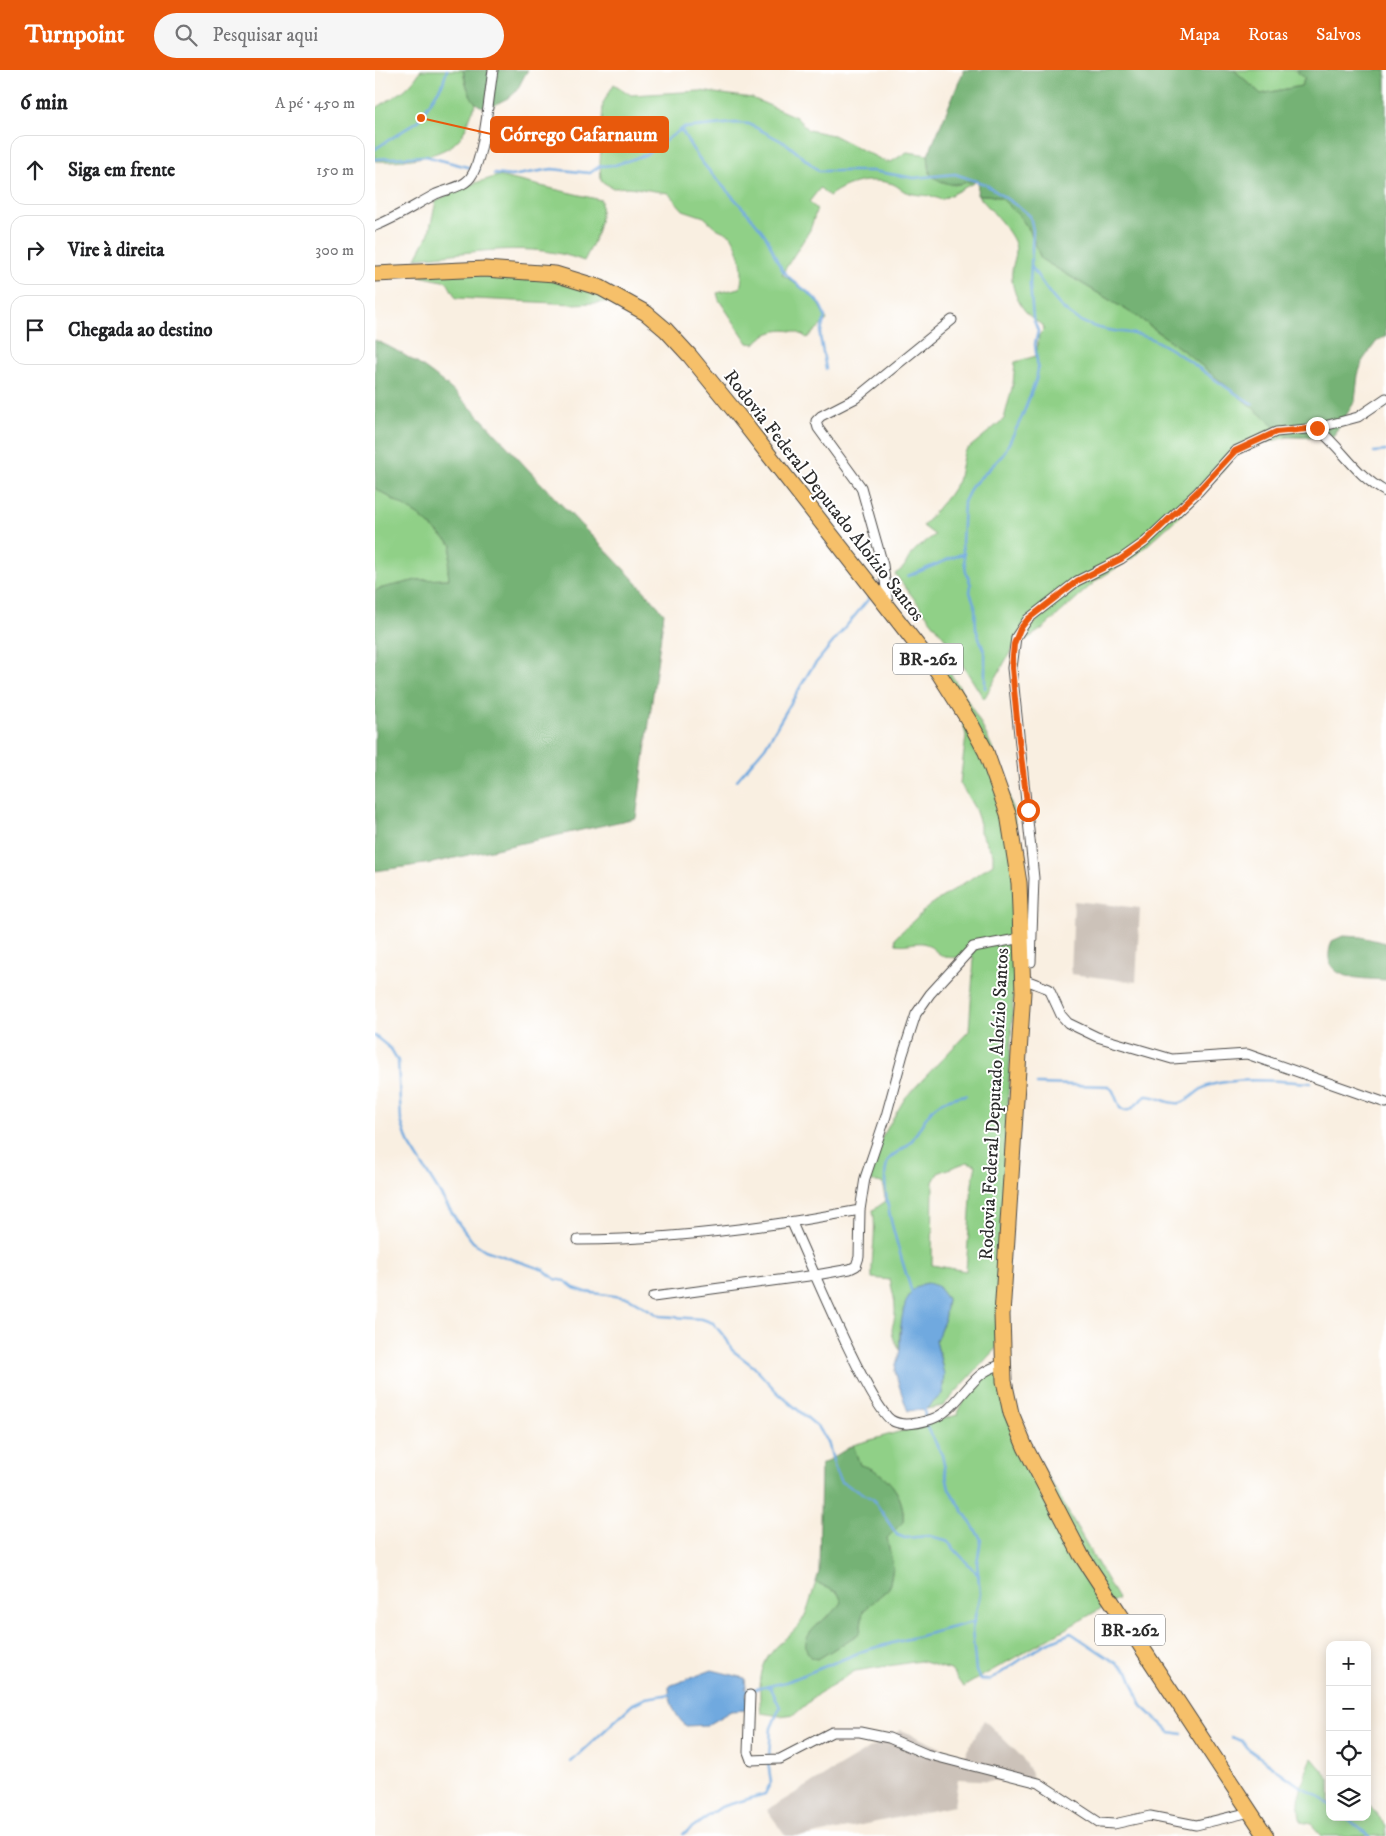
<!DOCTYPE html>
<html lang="pt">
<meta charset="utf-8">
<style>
:root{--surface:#fff;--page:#f6f6f6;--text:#202124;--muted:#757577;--line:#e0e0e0;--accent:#ea580c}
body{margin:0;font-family:"IM FELL DW Pica",serif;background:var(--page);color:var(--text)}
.controls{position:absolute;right:15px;bottom:15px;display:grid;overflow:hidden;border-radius:10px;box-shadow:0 2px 12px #0003}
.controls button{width:45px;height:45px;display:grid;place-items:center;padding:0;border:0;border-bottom:1px solid var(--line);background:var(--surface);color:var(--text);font:25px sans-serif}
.stop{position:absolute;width:15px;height:15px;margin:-11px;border:4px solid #ea580c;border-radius:50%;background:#fff}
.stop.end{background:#ea580c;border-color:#fff;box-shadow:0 1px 5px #0008}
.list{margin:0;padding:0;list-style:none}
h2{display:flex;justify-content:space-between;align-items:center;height:65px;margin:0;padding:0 20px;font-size:21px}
h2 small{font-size:16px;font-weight:400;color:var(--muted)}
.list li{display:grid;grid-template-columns:32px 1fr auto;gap:15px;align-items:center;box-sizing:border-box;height:70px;margin:0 10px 10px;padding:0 10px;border:1px solid var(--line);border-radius:15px}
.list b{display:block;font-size:19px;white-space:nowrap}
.list em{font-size:16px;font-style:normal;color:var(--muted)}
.icon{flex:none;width:28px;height:28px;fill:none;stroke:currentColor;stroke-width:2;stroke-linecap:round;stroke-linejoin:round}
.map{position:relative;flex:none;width:1011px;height:1766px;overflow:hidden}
header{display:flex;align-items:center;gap:30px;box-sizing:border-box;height:70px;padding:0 25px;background:var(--accent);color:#fff}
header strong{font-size:24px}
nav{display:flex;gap:28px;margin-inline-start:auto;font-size:18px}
.search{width:350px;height:45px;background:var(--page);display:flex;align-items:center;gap:12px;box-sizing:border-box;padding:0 18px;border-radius:28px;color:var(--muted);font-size:19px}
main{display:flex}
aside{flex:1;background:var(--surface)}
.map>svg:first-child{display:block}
.industrial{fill:#ccc2b9}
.green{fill:#90d087;stroke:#5e7e59;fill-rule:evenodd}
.forest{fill:#74b274;stroke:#506e50}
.water{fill:#6fa9df;stroke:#4d6a85}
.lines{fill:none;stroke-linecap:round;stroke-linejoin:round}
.stream{stroke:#6fa9df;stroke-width:2.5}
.minor-casing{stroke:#4a4846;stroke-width:11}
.trunk-casing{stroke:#4a4846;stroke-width:17}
.minor{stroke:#fff;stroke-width:9}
.trunk{stroke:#f6c06b;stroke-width:15}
.route{stroke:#ea580c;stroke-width:6}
.labels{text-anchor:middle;stroke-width:4;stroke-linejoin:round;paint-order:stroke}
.shield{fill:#fff;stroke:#6b6b6b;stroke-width:1}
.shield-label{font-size:18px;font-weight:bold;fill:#2b2b2b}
.street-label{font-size:19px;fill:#2b2b2b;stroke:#fff}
.leader{fill:none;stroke:#e8590c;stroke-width:2}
.callout-dot{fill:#e8590c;stroke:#fff;stroke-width:2}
.callout{fill:#e8590c;stroke:#e8590c;stroke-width:2}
.callout-label{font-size:20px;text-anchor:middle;font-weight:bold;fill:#fff}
</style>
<header>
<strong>Turnpoint</strong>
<div class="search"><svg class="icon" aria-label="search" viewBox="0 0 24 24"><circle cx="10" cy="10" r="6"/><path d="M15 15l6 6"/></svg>Pesquisar aqui</div>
<nav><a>Mapa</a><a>Rotas</a><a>Salvos</a></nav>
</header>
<main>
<aside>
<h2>6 min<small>A pé · 450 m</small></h2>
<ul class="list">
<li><svg class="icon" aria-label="ahead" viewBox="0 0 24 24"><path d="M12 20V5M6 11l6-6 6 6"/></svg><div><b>Siga em frente</b></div><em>150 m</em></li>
<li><svg class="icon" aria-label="right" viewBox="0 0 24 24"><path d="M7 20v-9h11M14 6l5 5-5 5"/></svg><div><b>Vire à direita</b></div><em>300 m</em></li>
<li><svg class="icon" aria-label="arrive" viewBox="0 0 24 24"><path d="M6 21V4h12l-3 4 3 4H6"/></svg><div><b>Chegada ao destino</b></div></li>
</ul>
</aside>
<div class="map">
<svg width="1011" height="1766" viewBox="0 0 1011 1766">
<rect width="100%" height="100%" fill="#fff"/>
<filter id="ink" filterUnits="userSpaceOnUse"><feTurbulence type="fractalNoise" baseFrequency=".02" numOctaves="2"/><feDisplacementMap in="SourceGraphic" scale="10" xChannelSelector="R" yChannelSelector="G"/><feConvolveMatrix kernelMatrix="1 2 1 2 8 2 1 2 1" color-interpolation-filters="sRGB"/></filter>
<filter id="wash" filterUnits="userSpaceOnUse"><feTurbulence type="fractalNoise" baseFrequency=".0096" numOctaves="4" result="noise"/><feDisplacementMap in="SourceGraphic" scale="20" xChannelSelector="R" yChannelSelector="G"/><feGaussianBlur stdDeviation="1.12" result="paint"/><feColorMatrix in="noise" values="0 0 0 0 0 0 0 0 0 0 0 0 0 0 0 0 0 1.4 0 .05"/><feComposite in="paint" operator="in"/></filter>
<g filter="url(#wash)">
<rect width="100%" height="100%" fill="#f9efe1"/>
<path class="industrial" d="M699 831 765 838 761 912 696 904Z
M609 1650 647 1687 661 1713 583 1709 579 1736 433 1766H411L392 1740 526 1660 588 1688Z"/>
<path class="green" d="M46 0H88L91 15 101 34C95 44 92 60 84 69 68 88 24 92 0 91V39C21 24 31 24 46 0Z
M859 0H920L930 8 926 16 886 24Z
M239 14 256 25 325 21 377 28 421 47 433 60 458 65 511 92H516L532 82 553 85 555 104 579 115 604 110 566 130C553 123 544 127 532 122 527 121 523 116 518 114 495 107 473 112 454 126L445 118 434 132 442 139 435 160 407 204 440 228 452 250 432 268C417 256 392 258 380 274L373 273 344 230 342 223 365 218C370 201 365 180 356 165L341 158 329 147 308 140 293 123 254 117 238 118 226 111 225 93 228 33Z
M123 106 226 130C228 155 220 170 209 191 156 170 96 183 41 188L54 163 61 131 87 117Z
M602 125H614L626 128 645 147 655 161 666 189 763 247 814 285 913 367 874 377 856 390 821 431 759 487 722 510 667 559 637 579 609 629 575 575 520 504C531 497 529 496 535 486 541 477 552 471 560 465L548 456 573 426 583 411 589 382 629 349 638 314 640 292 661 286 664 265 669 260 668 255C649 247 635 222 637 201 638 192 643 183 640 174 636 161 612 135 602 125Z
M170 196 238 232 199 234 81 228 72 212 40 205Z
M0 418 43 445 77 475 73 500 74 509 42 510 4 519 0 523Z
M542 558C588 617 632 685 641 761 643 781 643 802 644 822L623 1214 624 1275 568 1336 551 1339 567 1324 569 1313 567 1294 561 1271 569 1251 572 1229 562 1216C537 1238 521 1243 525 1279 510 1258 521 1258 520 1238 520 1229 517 1219 515 1210L497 1208C496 1184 502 1163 498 1140L511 1131 507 1113 487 1109 502 1076 530 1028 594 961 599 888C588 885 578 890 568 886 561 883 556 875 548 873 538 872 531 876 521 874L520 868 554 836 618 794V784L605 762V754L600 739 585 713 591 666 588 652 549 578ZM592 1092 601 1095 597 1114 591 1201 557 1195 558 1112 563 1103Z
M616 1297 630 1308 644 1356 743 1529 588 1617 576 1600 545 1591 480 1601 443 1624 420 1644 405 1646 386 1643C384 1625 383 1598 396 1583 406 1570 423 1561 430 1545 435 1535 437 1523 441 1512L463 1523 467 1532 463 1540 450 1548 436 1588 443 1589 485 1563 488 1541 514 1518 518 1497 512 1468 528 1452C531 1425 510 1400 485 1395L478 1375 582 1345 592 1324Z
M937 1688 955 1709V1747H992V1733L1011 1755V1766H947L936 1754 926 1752C920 1730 928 1708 937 1688Z"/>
<path class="forest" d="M88 0H153C148 7 146 14 141 21 138 26 131 29 125 32 99 49 92 20 88 0Z
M589 0H859L886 24 926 16 930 8 920 0H1011V266L1002 271 988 290 983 305 980 331 957 368 913 367 814 285 763 247 666 189 655 161 645 147 626 128 614 125H602L603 110C582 114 573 119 555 104L553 85Z
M0 270C74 303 110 354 163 410 205 455 249 497 289 543L261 748 57 793 0 801V523L3 519 42 510 74 509 73 500 77 475 43 445 0 418Z
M968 866 986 867 1011 873V910C984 908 942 911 957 871Z
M478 1375 485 1395C510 1400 531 1425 528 1452L512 1468 518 1497 514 1518 488 1541 485 1563 443 1589 436 1588C416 1563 458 1548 467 1532L463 1523 441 1512 444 1502 446 1395Z"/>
<path class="water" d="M553 1213 562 1216 572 1229 569 1251 561 1271 569 1304 567 1324 551 1339 533 1341C531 1338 520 1303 520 1301 520 1293 525 1286 525 1278 525 1258 526 1215 553 1213Z
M337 1600 370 1608 373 1640 356 1641 332 1655 311 1656C300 1646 294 1632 294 1616Z"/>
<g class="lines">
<path class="stream" d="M304 60 308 62C327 102 366 130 390 165 398 177 400 191 409 202 423 219 444 223 450 247L445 266 451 299
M0 79 43 51 68 13 72 0
M0 89 50 86 104 100
M119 104 136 106 177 99 215 103 225 96 240 95 270 85 308 58 360 53 374 54 412 74 444 101H497L539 108 580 104 610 114 648 140 655 146 658 160 655 214 658 248 663 261 660 274 663 299 661 310 647 347 628 385 597 416 589 432 587 474 591 502 596 515 595 522 600 536 601 559 610 584V618
M656 196C679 231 693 255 739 261 755 263 768 264 783 272 816 289 845 316 878 334
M999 382 1011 381
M533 506 589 483
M362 710 390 677 436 599 496 526
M0 966 16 979 23 991 26 1051 33 1072 84 1154 98 1172 110 1180 169 1200 180 1209 190 1211 199 1218 211 1222 254 1228 285 1246 327 1249 338 1253 352 1270 357 1280 379 1297 403 1323 444 1358 453 1372 461 1402 466 1412 498 1429 522 1465 530 1468 554 1466 571 1470 604 1506
M662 1014 734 1016 738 1021 745 1038 750 1041 756 1039 771 1026C783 1025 791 1035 805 1033 815 1031 823 1018 835 1015 863 1007 906 1011 936 1013
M537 1223C529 1194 501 1119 513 1091 517 1082 530 1081 538 1069 555 1042 555 1031 591 1025
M549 1338 550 1347
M552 1356 567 1385 574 1419 606 1469 602 1493 605 1524 597 1560 601 1601 605 1610H615L668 1575 696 1563 753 1601 767 1636 795 1662 807 1664
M368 1622 411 1612 491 1580 598 1552
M856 1667 867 1671 872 1678 923 1715 944 1726 955 1735
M394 1687 396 1658 405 1637 395 1616
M196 1692 258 1634 271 1628 296 1624
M971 1747 994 1766
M308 1764 346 1737 390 1724 396 1712 393 1692"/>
</g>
</g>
<g filter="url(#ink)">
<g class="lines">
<g class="minor-casing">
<path id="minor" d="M0 156C23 147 40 135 61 124 72 119 91 117 97 105 109 86 114 25 118 0
M942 358 983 347 1011 328
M513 534 508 495 486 417 443 358 441 351 446 346 481 328 577 250
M648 894 656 892 659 808 637 598 641 567 653 549 702 511 746 489 770 472 823 422 860 381 901 362 942 358C969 380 979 404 1011 422
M648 909 674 919 686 945 693 953 722 967 797 989 872 984 1011 1033
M417 1153C432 1186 494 1335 516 1350 527 1357 545 1353 557 1349 578 1342 590 1316 608 1303 614 1299 621 1296 628 1294
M203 1170C297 1170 393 1157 485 1140
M278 1227 441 1205 475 1199 481 1196 484 1187 485 1140 490 1108 511 1046 528 984 541 944 555 924 598 877 647 868
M375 1625 373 1682 376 1690 405 1689 457 1662H485L514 1668 551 1684 664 1713 725 1753 739 1754 775 1746 821 1755 875 1742"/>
</g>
<g class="trunk-casing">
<path id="trunk" d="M0 204 110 199 180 204 226 218 271 243 291 260 315 286 362 344 563 602 596 654 611 682 633 744 644 813 648 922 627 1245 629 1311 636 1343 650 1377 706 1485 891 1766"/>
</g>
<use href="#minor" class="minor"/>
<use href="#trunk" class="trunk"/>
</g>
</g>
<g class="lines" filter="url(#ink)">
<path class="route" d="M653 740 644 670 637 598 639 574 645 559 653 549 702 511 746 489 770 472 822 422 860 381 901 362 942 358"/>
</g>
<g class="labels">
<g class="shield">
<rect x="518" y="573.5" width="70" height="31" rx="4"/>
<rect x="720" y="1544.5" width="70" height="31" rx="4"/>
</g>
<g class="shield-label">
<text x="553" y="595">BR-262</text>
<text x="755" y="1566">BR-262</text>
</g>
<g class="street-label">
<text transform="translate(450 425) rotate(52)" y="7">Rodovia Federal Deputado Aloízio Santos</text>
<text transform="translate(618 1034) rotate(-87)" y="7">Rodovia Federal Deputado Aloízio Santos</text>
</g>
</g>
<path class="leader" d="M46 48L116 64"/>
<circle class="callout-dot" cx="46" cy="48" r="5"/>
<rect class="callout" x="116" y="47" width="177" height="35" rx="5"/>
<g class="callout-label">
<text x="204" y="71">Córrego Cafarnaum</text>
</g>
</svg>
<div class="controls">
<button>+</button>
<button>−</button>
<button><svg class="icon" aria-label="locate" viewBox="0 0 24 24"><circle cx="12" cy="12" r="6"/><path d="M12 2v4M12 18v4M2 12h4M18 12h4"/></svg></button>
<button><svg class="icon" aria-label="layers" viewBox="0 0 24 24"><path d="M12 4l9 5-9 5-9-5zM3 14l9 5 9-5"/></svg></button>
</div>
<div class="stop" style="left:653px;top:740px"></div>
<div class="stop end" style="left:942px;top:358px"></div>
</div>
</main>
